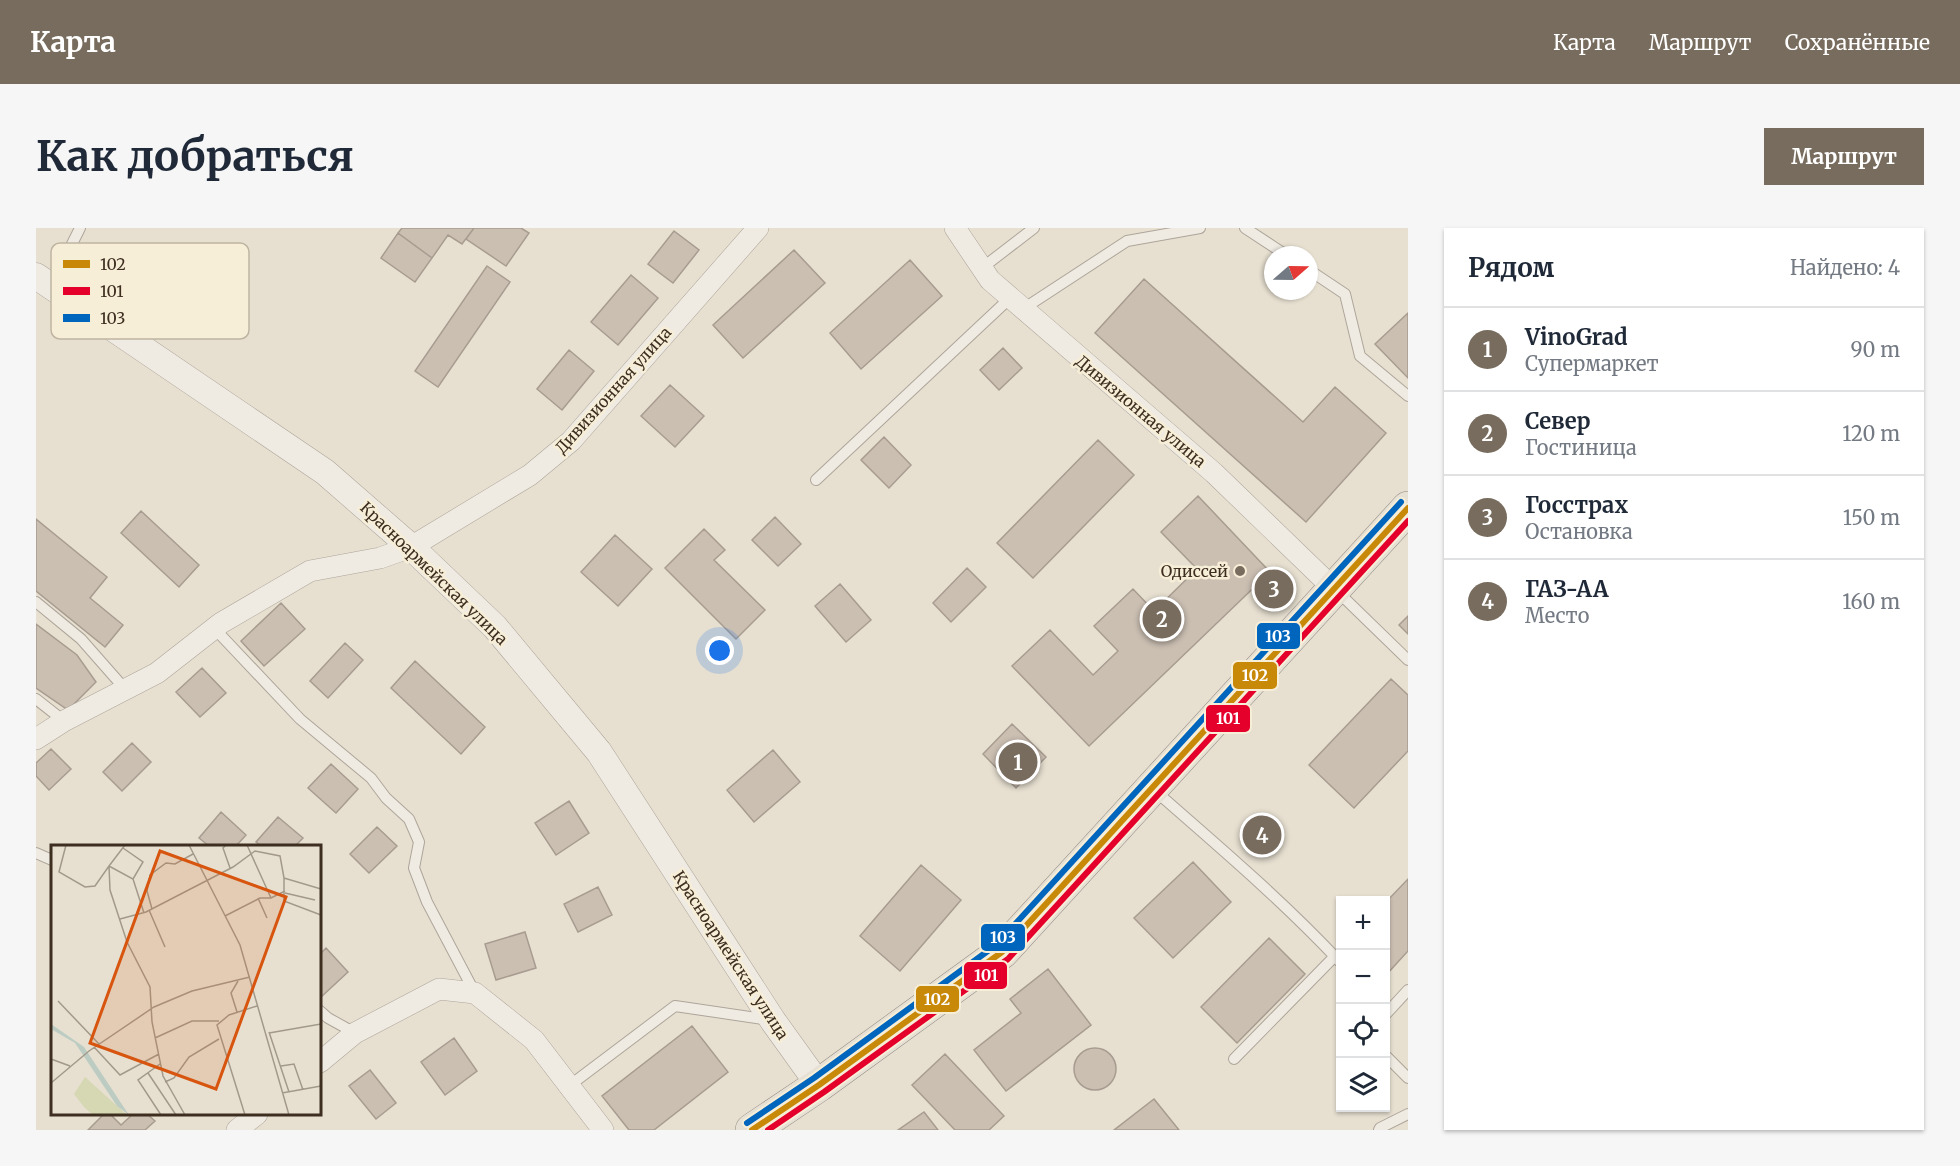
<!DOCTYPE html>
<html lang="ru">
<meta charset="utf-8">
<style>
:root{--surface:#fff;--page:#f6f6f7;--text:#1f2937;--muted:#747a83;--line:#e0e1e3;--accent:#786c5e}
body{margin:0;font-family:Merriweather,serif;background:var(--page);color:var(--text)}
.controls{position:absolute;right:18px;bottom:18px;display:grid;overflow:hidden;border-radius:0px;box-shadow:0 2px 4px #0004}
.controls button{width:54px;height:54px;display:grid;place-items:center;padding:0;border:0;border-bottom:2px solid var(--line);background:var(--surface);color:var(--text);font:30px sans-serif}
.compass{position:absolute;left:1228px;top:18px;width:54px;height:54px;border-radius:50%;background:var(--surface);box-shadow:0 2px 4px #0004;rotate:70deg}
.you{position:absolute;left:684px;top:423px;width:21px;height:21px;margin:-15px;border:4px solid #fff;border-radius:50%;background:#1a73e8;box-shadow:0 0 0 9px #1a73e833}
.badge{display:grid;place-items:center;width:39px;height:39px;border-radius:50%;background:var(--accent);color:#fff;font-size:20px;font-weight:700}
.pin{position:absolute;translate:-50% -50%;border:3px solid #fff;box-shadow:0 2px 6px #0006}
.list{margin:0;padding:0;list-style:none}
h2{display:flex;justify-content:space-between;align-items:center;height:78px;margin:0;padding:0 24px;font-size:26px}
h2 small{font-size:20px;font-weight:400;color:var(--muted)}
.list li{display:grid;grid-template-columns:39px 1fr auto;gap:18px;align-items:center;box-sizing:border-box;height:84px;padding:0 24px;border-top:2px solid var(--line)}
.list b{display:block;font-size:22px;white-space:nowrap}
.list p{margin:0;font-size:20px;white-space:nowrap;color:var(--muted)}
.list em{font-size:20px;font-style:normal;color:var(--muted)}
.icon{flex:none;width:33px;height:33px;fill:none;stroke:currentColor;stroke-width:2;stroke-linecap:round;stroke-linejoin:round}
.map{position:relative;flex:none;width:1372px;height:902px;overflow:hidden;border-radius:0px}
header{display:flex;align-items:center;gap:36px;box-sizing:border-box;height:84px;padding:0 30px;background:var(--accent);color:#fff}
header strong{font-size:28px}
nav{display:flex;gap:33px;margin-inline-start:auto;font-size:21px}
.intro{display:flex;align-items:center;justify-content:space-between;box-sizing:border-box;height:144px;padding:0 36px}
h1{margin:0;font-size:42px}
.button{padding:15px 27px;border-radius:0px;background:var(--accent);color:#fff;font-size:21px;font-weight:700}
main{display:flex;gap:36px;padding:0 36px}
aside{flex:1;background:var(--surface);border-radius:0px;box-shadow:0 2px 4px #0004}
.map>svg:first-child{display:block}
.building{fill:#cbbfb2;stroke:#a89c90;stroke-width:1.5}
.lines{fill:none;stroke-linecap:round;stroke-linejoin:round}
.service-casing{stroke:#ada599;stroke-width:12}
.minor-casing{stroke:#ada599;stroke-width:22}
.tertiary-casing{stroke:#ada599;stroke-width:27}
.primary-casing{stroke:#928b80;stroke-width:34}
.service{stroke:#efebe3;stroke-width:10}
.minor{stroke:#efebe3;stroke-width:21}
.tertiary{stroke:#efebe3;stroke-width:26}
.primary{stroke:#e6e1d4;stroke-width:33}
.bus-1-casing{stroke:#f7eed8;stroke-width:10}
.bus-2-casing{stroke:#f7eed8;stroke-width:10}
.bus-3-casing{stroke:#f7eed8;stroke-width:10}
.bus-1{stroke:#c88808;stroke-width:6}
.bus-2{stroke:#e4002b;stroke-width:6}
.bus-3{stroke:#0065bd;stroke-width:6}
.poi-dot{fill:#786c5e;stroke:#f7eed8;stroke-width:2}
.labels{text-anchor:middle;stroke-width:5;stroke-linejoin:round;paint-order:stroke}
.street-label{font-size:16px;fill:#3d2e20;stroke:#f7eed8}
.poi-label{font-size:16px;fill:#3d2e20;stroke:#f7eed8;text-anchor:end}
.inset-road{fill:none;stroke:#a3998a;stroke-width:1.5}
.view{fill:#d7550e;fill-opacity:0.15;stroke:#d7550e;stroke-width:3}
.inset-edge{fill:none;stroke:#3d2e20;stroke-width:3}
.key{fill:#f7eed8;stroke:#bfb4a1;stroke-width:1.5}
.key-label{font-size:16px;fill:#3d2e20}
.line-badge{stroke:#f7eed8;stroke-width:2}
.badge-label{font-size:16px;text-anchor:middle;font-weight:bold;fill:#fff}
</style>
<header>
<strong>Карта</strong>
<nav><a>Карта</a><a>Маршрут</a><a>Сохранённые</a></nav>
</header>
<div class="intro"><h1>Как добраться</h1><a class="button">Маршрут</a></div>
<main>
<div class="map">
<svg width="1372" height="902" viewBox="0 0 1372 902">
<rect width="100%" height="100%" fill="#e7e0d1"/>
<path class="building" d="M366 0H438L426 16 412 7 396 30 362 5Z
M438 0H485L493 5 470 38 430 11Z
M638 3 663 22 637 55 612 36Z
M362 5 396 30 379 54 345 30Z
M758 22 789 55 707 130 677 97Z
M874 32 906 68 825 141 794 105Z
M451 38 474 54 402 159 379 143Z
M595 47 622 70 582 117 555 94Z
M1108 51 1267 194 1299 159 1350 205 1270 294 1059 105Z
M1372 85V150L1339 116Z
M967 120 986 140 963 162 944 142Z
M533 122 558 143 526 182 501 161Z
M634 157 668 188 639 219 605 188Z
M848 209 875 237 853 260 825 232Z
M1062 212 1098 247 997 350 961 315Z
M1162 268 1234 344 1053 518 976 438 1014 402 1057 447 1082 423 1058 398 1097 361 1118 383 1161 341 1125 304Z
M105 283 163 337 143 359 85 305Z
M739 289 765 316 742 338 716 312Z
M0 291 71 349 54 370 87 397 69 419 0 363Z
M668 301 689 322 678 332 729 382 700 411 629 340Z
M579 307 616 341 582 378 545 344Z
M931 340 950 359 915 394 897 375Z
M804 356 835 392 810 414 779 378Z
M245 375 269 401 228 438 205 413Z
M1372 388V406L1363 397Z
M0 396 41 427 60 454 32 482 0 460Z
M309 415 327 432 292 470 274 453Z
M379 433 449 499 425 526 355 460Z
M166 440 190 465 164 489 140 464Z
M1355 451 1372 467V523L1318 580 1273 537Z
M976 496 1010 529 980 560 947 526Z
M96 515 115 534 86 563 67 544Z
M15 521 35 541 13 562 0 548V535Z
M737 522 764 554 718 594 691 562Z
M295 536 322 561 300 585 272 560Z
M533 573 553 605 520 627 499 595Z
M185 584 210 607 200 618H173L163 610Z
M242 589 267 610 259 618H225L220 614Z
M341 599 361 618 333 645 314 626Z
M1157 634 1195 674 1137 730 1098 690Z
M885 637 925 672 864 743 824 708Z
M1372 651V723L1350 747V674Z
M562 659 576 687 542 704 528 676Z
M489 704 500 740 460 752 449 716Z
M1233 710 1269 746 1201 815 1165 779Z
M290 720 312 744 285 769 284 726Z
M1012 741 1055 797 970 863 938 822 985 785 974 771Z
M656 798 692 844 618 902H593L566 868Z
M418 810 441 843 409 867 385 834Z
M1038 841a21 21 0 1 1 42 0a21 21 0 1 1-42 0Z
M909 826 968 888 953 902H919L876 857Z
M334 842 360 875 340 891 313 858Z
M1118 871 1143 902H1078Z
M888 884 902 902H862Z
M68 886H74L85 897 97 886H111L119 893 109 902H52Z"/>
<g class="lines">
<g class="service-casing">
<path id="service" d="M1209 0 1250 27
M946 40 998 0
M1273 42 1309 66 1324 128 1372 168
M15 58 44 0
M987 81 1091 13 1164 0
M780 252 974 70
M1301 363 1372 432
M0 374 45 411 89 461
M178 400 264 491 335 550 350 570 373 591 383 614 378 640 391 674 439 765
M0 471 28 493
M1117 561C1181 617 1246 672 1304 734
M0 625 16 632
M284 783 292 790 319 805
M1350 786 1372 762
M1350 828 1372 850
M1198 831 1299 728
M533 858 639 778 734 792
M1343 902 1344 900 1372 886"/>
</g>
<g class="minor-casing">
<path id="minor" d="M919 0 954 52 1178 245 1298 361
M0 511 28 493 121 445 185 395 274 343 344 330 375 319 494 247 535 213 722 0
M284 834 319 805 403 761 439 765 498 812 567 902
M201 902 221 886"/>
</g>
<g class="tertiary-casing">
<path id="tertiary" d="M0 48 289 244 375 319 459 399 563 524 737 793 783 857"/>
</g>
<g class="primary-casing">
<path id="primary" d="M716 902 783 857 966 724 1372 280"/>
</g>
<use href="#service" class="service"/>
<use href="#minor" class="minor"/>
<use href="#tertiary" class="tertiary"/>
<use href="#primary" class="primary"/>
<g class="bus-1-casing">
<path id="bus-1" d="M716 902 783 857 966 724 1372 280"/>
</g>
<g class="bus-2-casing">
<path id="bus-2" d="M732 902 788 864 972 731 1372 293"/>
</g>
<g class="bus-3-casing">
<path id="bus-3" d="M711 895 778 850 960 717 1365 274"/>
</g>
<use href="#bus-1" class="bus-1"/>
<use href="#bus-2" class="bus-2"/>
<use href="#bus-3" class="bus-3"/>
</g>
<circle class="poi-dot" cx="1204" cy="343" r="6"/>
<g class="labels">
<g class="street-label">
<text transform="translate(577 162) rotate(-48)" y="6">Дивизионная улица</text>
<text transform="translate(1105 183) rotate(40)" y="6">Дивизионная улица</text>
<text transform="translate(398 345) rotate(44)" y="6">Красноармейская улица</text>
<text transform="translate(695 727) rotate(57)" y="6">Красноармейская улица</text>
</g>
<g class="poi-label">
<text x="1192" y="349">Одиссей</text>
</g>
</g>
<g transform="translate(15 617)">
<rect width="270" height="270" fill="#e7e0d1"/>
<path d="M34 232 76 270H42L33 262 23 249Z" fill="#d6d7b3"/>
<path d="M0 179 33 202 78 270 66 261 24 198 0 184Z" fill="#bcccc2"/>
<path class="inset-road" d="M15 0 8 27 34 42 44 41 58 21 82 34 93 68M74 0 58 21 59 45 76 97 99 142 101 177 112 231 134 270M138 0 189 100 238 270M175 0 172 3 179 23M196 0 220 53M72 3 92 17 82 34M270 44 233 33V56L270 70M234 48 264 55M207 53 216 73M101 64 96 46 99 30 115 18 124 19 142 9M98 65 114 102M174 71 209 53H220L234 46M69 74 95 67 182 22 204 6 229 11 233 33M7 156 48 199M186 167 180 148 187 136M218 187 238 247M218 188 270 179M104 193 141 176H168M43 202 69 230 108 209M0 214 19 221M109 219 87 235 110 270M230 221 243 219 252 245M97 228 125 270M114 237 123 233 138 212 168 194M0 238 38 206 103 162 141 146 199 132M231 248 270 241M194 270 166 180 178 170 206 161"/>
<path class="view" d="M109 6 235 52 165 244 39 198Z"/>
<rect width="270" height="270" class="inset-edge"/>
</g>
<rect x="15" y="15" width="198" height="96" rx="9" class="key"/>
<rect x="27" y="32" width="27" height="8" fill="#c88808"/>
<rect x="27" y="59" width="27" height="8" fill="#e4002b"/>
<rect x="27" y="86" width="27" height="8" fill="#0065bd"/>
<g class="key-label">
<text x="64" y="42">102</text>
<text x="64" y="69">101</text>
<text x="64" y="96">103</text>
</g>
<g class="line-badge">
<rect x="1220" y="394" width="45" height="28" rx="6" fill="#0065bd"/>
<rect x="1196" y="433" width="46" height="29" rx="6" fill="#c88808"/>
<rect x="1169" y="476" width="46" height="29" rx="6" fill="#e4002b"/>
<rect x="944" y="695" width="46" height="29" rx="6" fill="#0065bd"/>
<rect x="927" y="733" width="45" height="29" rx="6" fill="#e4002b"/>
<rect x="879" y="757" width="45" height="28" rx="6" fill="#c88808"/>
</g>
<g class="badge-label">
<text x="1242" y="414">103</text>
<text x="1219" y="453">102</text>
<text x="1192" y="496">101</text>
<text x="967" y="715">103</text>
<text x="950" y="753">101</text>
<text x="901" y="777">102</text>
</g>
</svg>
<div class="controls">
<button>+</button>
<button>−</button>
<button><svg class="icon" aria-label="locate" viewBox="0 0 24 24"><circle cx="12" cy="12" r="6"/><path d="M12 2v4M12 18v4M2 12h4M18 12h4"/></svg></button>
<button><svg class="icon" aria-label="layers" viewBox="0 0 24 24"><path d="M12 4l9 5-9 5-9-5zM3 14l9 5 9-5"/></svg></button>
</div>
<svg class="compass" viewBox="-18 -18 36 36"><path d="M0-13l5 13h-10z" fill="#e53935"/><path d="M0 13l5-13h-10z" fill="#747a83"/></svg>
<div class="you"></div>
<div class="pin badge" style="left:982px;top:534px">1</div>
<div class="pin badge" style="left:1126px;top:391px">2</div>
<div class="pin badge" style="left:1238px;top:361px">3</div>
<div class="pin badge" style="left:1226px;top:607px">4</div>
</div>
<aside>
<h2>Рядом<small>Найдено: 4</small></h2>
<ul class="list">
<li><span class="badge">1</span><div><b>VinoGrad</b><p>Супермаркет</p></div><em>90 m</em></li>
<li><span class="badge">2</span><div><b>Север</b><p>Гостиница</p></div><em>120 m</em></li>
<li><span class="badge">3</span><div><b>Госстрах</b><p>Остановка</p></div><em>150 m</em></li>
<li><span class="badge">4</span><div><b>ГАЗ-АА</b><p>Место</p></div><em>160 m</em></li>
</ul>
</aside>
</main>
